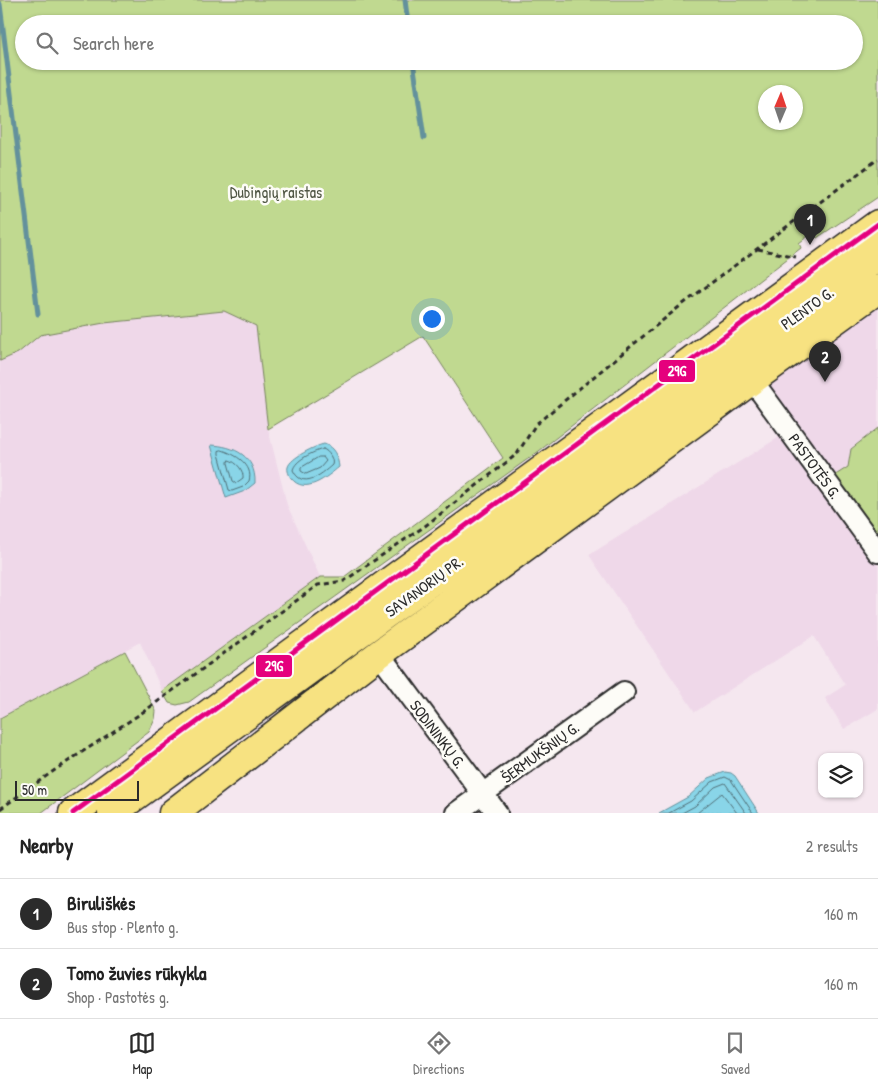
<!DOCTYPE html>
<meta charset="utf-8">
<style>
:root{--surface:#fff;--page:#f2f2f2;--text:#222;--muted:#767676;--line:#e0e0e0;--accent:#2b2b2b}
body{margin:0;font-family:"Patrick Hand",sans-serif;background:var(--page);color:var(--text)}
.controls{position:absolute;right:15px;bottom:15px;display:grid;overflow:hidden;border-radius:10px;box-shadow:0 1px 4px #0004}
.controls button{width:45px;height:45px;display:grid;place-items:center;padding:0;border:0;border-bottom:1px solid var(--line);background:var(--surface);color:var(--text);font:25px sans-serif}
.compass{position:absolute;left:758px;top:85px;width:45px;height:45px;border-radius:50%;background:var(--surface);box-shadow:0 1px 4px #0004;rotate:2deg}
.scale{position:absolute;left:15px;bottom:12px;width:124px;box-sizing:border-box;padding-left:5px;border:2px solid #2b2b2b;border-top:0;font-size:14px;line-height:18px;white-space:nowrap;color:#2b2b2b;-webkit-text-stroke:4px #fdfcf7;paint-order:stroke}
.you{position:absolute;left:431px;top:318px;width:18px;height:18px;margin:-12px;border:4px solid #fff;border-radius:50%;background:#1a73e8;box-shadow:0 0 0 8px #1a73e833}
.badge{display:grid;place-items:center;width:32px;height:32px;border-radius:50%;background:var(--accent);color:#fff;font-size:16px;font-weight:700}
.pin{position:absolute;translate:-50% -41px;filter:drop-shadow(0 1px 2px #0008)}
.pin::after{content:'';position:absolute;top:26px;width:18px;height:15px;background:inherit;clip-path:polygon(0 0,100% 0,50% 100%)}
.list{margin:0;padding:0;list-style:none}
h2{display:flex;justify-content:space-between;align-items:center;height:65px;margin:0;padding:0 20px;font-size:21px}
h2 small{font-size:16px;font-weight:400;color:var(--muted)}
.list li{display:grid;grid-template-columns:32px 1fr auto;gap:15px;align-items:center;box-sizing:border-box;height:70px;padding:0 20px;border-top:1px solid var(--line)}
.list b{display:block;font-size:19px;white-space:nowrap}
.list p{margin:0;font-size:16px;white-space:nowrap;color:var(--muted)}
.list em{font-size:16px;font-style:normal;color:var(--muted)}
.icon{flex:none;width:28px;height:28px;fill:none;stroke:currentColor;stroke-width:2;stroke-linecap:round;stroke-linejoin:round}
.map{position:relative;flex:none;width:878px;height:813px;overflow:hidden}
.search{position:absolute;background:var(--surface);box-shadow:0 1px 4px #0004;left:15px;right:15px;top:15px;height:55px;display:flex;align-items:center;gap:12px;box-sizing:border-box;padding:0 18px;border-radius:28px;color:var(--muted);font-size:19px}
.sheet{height:205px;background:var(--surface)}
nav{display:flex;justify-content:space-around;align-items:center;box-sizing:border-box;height:70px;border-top:1px solid var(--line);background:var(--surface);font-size:14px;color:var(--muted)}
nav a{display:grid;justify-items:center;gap:2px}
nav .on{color:var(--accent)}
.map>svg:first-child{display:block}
.built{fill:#efd8e9}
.green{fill:#c0d990;stroke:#76825e;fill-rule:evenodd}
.water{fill:#89d5e8;stroke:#63919c}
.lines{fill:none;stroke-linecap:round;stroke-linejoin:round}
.shore{stroke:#516f77;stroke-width:1}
.stream{stroke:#63919c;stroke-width:5}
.street-casing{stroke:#2b2b2b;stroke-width:24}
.highway-casing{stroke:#2b2b2b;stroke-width:31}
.path{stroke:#2b2b2b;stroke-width:3;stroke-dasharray:5 4;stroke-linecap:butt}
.street{stroke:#fdfcf7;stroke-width:20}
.highway{stroke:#f7e281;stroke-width:28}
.bus-1-casing{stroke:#fdfcf7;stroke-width:9}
.bus-1{stroke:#e5007d;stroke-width:5}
.labels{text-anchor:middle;stroke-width:5;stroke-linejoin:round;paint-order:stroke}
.park-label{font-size:16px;fill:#505644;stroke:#fdfcf7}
.street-label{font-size:16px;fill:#2b2b2b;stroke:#fdfcf7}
.line-badge{stroke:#fdfcf7;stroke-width:2}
.badge-label{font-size:14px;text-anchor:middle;font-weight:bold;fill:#fff}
</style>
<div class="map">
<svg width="878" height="813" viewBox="0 0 878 813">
<rect width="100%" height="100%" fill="#f5e7ef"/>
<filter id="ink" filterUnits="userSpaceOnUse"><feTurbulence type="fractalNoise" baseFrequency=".02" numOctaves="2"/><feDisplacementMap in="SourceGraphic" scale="10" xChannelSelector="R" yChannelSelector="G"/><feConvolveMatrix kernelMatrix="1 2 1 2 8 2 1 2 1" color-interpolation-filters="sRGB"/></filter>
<g filter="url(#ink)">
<path class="built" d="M878 296V428L851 448 848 467 834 476 771 397 769 385Z
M224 311 256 326 268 429 287 505 320 577 162 691 140 642 0 718V361L18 353 40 335 104 323Z
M781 436 878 566V709L844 729 825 698 845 685 814 636 695 712 589 555Z"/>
<path class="green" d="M0 0H878V197L817 238 812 233 799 243 801 248 539 451 189 702 177 705 169 703 162 691 320 577H344L503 458 423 336 268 429 256 326 224 311 104 323 40 335 18 353 0 361ZM24 24H854V61H24ZM766 92H796V122H766Z
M878 428V534L834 476 848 467 851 449Z
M125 651 156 711 155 719 149 732 41 813H0V718Z"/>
<path class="water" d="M324 444C334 447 338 457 339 467 327 477 305 496 291 478 289 475 287 470 288 467 290 458 315 446 324 444Z
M211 445C234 446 256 456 255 483L245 491 226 498Z
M725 772 731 773 735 776 759 813H659L688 797 709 778Z"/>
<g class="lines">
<path class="shore" d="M323 449C329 451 334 460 332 465 321 475 302 490 293 470 295 460 313 452 323 449Z
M222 450C235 454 254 465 249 481L243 487 232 491 229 490 219 454V451Z
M319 457H323L326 461 320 468 306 474 301 471V468Z
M229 460C237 462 244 471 243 478L236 483 233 481 228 463Z
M669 813 691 801 712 782 725 777 731 780 753 813
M682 813 695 806 715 787 725 783 746 813
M697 813 722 793 737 813"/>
<path class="stream" d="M405 0 408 24
M0 4 38 314
M413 61 424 138"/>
<g class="street-casing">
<path id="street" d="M752 380 878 552
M379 654 497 813
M456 813 624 692"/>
</g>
<g class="highway-casing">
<path id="highway" d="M73 813 878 224
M112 813 878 256
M173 813 379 654 752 380 878 289"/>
</g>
<path class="path" d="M758 249 796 257
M0 809 55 770 146 710 318 585 344 581 425 526 517 454 536 424 679 307 878 159"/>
<use href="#street" class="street"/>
<use href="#highway" class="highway"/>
<g class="bus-1-casing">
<path id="bus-1" d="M73 813 878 224"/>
</g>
<use href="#bus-1" class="bus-1"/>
</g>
</g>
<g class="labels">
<g class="park-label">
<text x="276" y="198">Dubingių raistas</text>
</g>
<g class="street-label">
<text transform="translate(807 308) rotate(-36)" y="6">PLENTO G.</text>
<text transform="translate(815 466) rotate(54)" y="6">PASTOTĖS G.</text>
<text transform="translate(424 586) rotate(-36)" y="6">SAVANORIŲ PR.</text>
<text transform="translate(438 734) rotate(53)" y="6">SODININKŲ G.</text>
<text transform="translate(540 752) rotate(-36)" y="6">ŠERMUKŠNIŲ G.</text>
</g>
</g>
<g class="line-badge">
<rect x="658" y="359" width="38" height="24" rx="5" fill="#e5007d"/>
<rect x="255" y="654" width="38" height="24" rx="5" fill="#e5007d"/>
</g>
<g class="badge-label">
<text x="677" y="376">29G</text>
<text x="274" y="671">29G</text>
</g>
</svg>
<div class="controls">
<button><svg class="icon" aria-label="layers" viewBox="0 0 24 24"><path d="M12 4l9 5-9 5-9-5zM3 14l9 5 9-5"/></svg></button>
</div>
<svg class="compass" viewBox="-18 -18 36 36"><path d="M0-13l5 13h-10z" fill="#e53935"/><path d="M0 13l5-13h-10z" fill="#767676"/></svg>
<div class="scale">50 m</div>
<div class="you"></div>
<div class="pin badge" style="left:810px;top:245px">1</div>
<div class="pin badge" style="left:825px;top:382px">2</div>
<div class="search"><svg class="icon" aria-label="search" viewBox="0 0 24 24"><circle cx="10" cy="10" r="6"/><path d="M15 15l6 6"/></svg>Search here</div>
</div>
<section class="sheet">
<h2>Nearby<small>2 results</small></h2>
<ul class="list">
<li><span class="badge">1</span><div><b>Biruliškės</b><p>Bus stop · Plento g.</p></div><em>160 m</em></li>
<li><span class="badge">2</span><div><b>Tomo žuvies rūkykla</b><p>Shop · Pastotės g.</p></div><em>160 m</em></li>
</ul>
</section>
<nav>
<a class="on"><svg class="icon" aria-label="map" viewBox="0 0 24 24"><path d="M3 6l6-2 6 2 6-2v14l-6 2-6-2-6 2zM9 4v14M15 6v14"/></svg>Map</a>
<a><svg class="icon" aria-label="directions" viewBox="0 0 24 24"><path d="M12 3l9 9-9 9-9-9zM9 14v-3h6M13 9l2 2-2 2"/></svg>Directions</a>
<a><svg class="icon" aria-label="saved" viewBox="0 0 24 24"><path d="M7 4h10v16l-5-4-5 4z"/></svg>Saved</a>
</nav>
